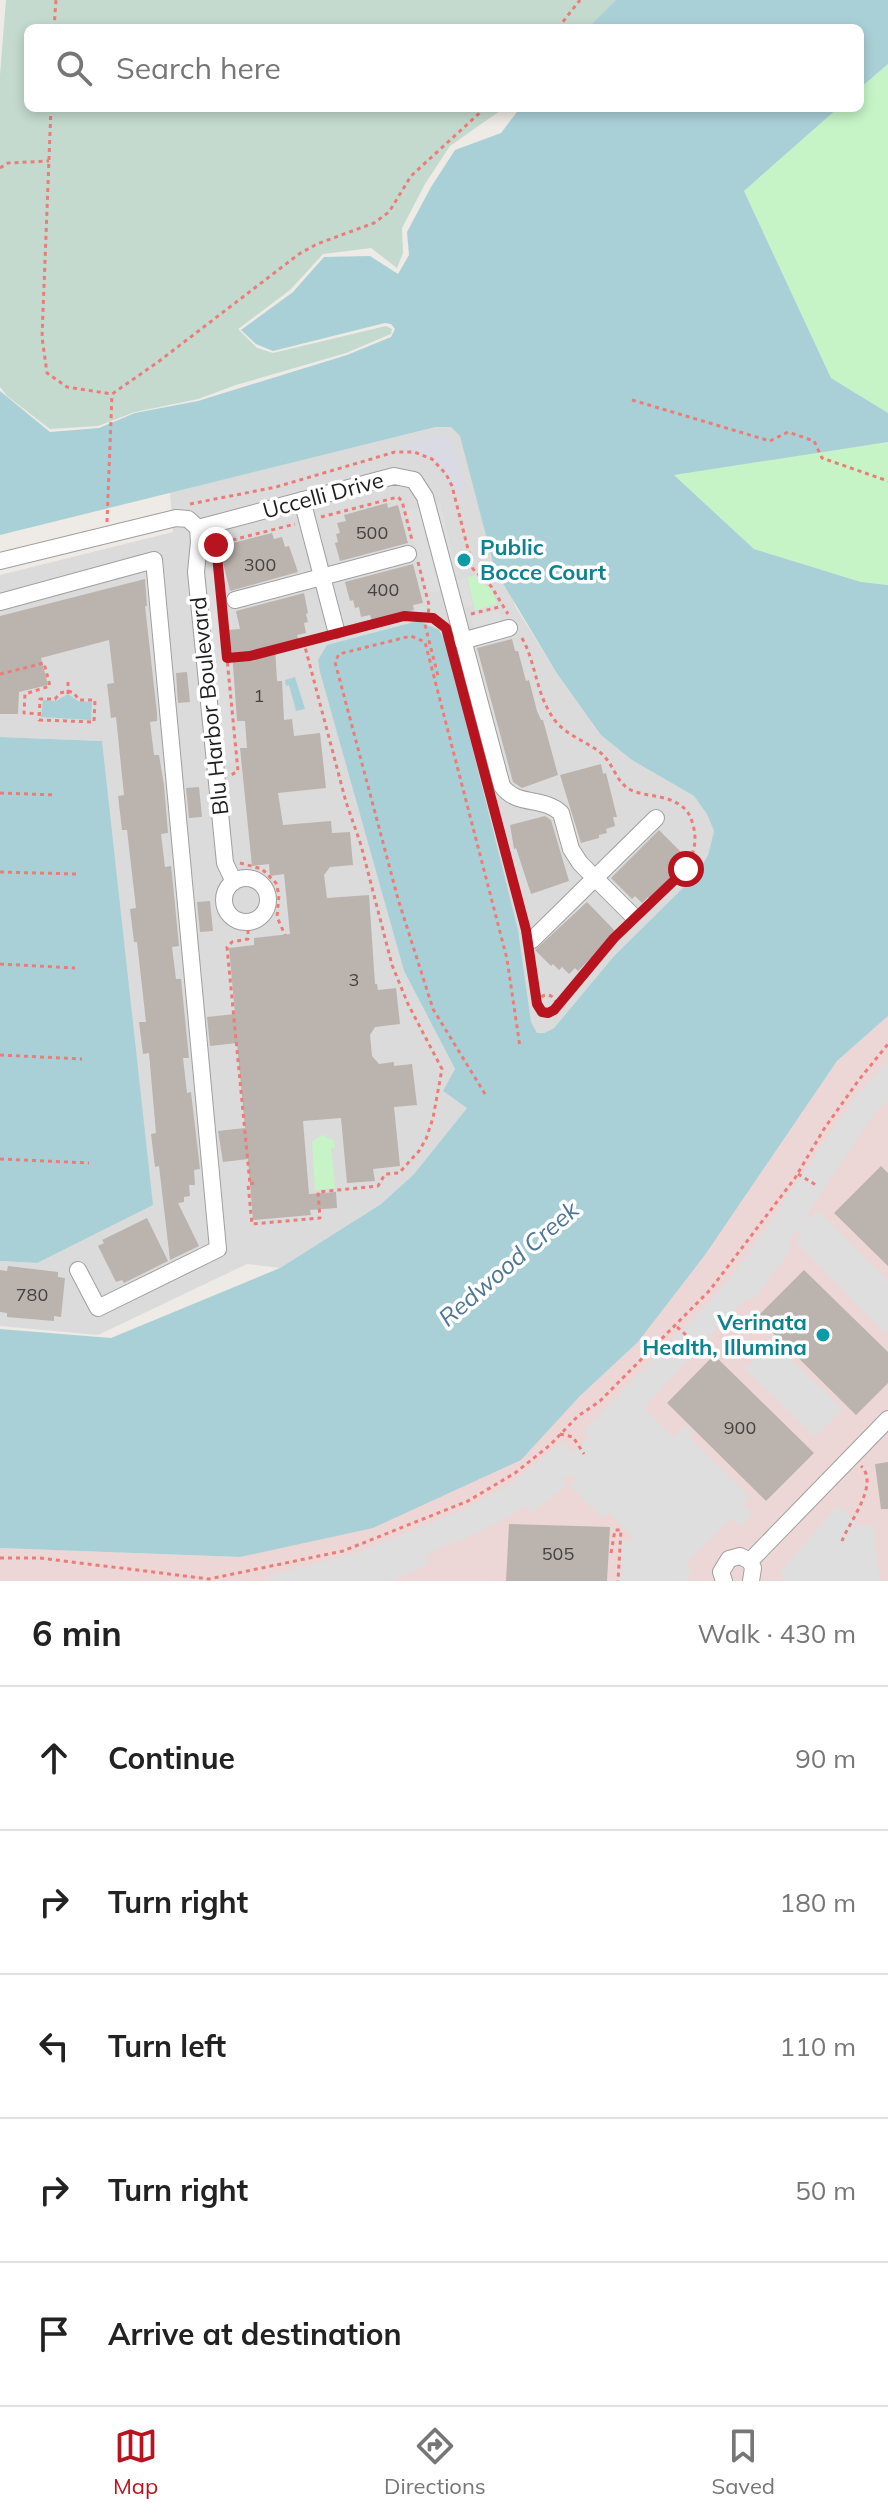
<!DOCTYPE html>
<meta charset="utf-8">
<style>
:root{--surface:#fff;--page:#f2f2f2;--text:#222;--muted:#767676;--line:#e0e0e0;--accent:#b8141f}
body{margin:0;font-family:Mulish,sans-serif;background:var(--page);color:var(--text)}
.stop{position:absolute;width:24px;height:24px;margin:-18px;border:6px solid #b8141f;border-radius:50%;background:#fff}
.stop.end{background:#b8141f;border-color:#fff;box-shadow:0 2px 8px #0008}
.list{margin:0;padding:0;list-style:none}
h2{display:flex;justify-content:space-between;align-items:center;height:104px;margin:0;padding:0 32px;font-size:34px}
h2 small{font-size:26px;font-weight:400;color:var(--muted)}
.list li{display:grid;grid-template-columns:52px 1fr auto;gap:24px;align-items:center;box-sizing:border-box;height:144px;padding:0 32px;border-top:2px solid var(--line)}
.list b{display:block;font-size:30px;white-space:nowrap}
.list em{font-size:26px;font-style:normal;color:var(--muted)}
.icon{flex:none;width:44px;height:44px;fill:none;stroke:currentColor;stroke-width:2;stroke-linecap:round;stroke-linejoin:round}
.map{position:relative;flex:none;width:888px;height:1581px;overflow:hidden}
.search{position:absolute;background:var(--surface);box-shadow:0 4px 12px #0003;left:24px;right:24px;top:24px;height:88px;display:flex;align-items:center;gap:20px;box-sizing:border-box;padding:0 28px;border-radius:12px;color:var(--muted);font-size:30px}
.sheet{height:824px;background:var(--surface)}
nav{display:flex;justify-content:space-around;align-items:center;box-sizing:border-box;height:112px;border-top:2px solid var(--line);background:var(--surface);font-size:22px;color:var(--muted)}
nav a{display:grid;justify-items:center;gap:4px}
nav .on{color:var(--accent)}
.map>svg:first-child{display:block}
.residential{fill:#dcdbdb}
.commercial{fill:#edd6d6}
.wetland{fill:#c4dace}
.park{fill:#c6f4c7}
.parking{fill:#dedede}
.plaza{fill:#d9dae3}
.water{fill:#aad0d7}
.building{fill:#bbb3ae}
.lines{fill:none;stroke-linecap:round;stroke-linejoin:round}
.minor-casing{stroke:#9f9f9f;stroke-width:18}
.path{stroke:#eb7c78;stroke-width:3;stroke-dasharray:4 4;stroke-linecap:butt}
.minor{stroke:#fff;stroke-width:16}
.route{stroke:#b8141f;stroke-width:10}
.culture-dot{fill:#0f9aa8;stroke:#fff;stroke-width:3}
.labels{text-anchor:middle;stroke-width:7;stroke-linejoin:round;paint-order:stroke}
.number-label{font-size:18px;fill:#454342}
.street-label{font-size:22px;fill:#1e1e1e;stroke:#fff}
.culture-label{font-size:22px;font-weight:bold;fill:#0d838f;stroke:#fff;text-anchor:start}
.water-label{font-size:24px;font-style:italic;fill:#4d7695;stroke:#fff}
</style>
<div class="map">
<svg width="888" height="1581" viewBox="0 0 888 1581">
<rect width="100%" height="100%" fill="#eeeae5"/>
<path class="residential" d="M437 427H451L460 435 515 606 556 672 633 760 694 796 708 814 714 831 708 855 697 874 614 956 554 1028 544 1033H537L318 660 404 971 455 1069 468 1107 414 1174 381 1204 280 1268 247 1264 98 1335 0 1326V1261L37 1263 102 741 0 737V575L173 532 170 492Z"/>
<path class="commercial" d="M888 1016V1581H0V1548L240 1557 579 1397 638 1342 705 1255 837 1061Z"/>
<path class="wetland" d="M6 0H639L616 28H28V108H504L450 146 425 184 402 228 403 253 397 268 371 248 323 254 290 290 238 329 257 348 273 353 386 326 392 329 391 334 346 353 236 385 198 399 135 412 98 426 50 429 7 396 0 387V75Z"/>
<path class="park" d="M888 64V413L831 378 744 191 838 108H860V88Z
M888 442V585L861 582 754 549 673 474Z
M475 576 492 591 497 604 475 610 467 577Z
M322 1135 334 1141 335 1147 331 1148 335 1188 315 1190 312 1142Z"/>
<path class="parking" d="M440 502 458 574 453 575 435 503Z
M419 508 440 590 428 593 407 511Z
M215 567 235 762 223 763 203 568Z
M466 578 473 606 462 609 455 581Z
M499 610 502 621 474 628 471 617Z
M888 1060V1100L873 1116 807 1215 810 1218 817 1210 888 1281V1332L886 1334 795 1242 802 1235 796 1231 790 1239 789 1252 756 1296 741 1303 645 1406 646 1410 673 1438 686 1425 693 1432 689 1437 750 1497 743 1505 752 1514 741 1526 731 1518 686 1564 692 1572 684 1581H620L622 1541H632V1536L608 1512 602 1518 570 1486 575 1480 569 1476 562 1479 567 1486 531 1513 525 1506 496 1524 426 1555 429 1564 390 1581H267L266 1576 357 1553 465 1509 511 1483 562 1442 574 1453 589 1437 583 1431 715 1296 746 1257 852 1101Z
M772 1341 842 1409 815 1437 745 1369Z
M838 1505 860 1527 873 1525 880 1581H786L779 1573Z"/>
<path class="plaza" d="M439 435 446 436 453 442 466 490 454 493 446 474 432 459 414 452 402 451 400 444Z"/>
<path class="water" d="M616 0H888V64L860 88V28H588Z
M520 108H838L744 191 831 378 888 413V442L674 475 754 549 861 582 888 585V1016L837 1061 705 1255 638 1342 579 1397 521 1460 373 1528 240 1557 0 1548V1329L111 1338 280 1268 381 1204 414 1174 467 1108 443 1091 455 1069 404 971 320 672 318 660 327 645 418 621 439 630 446 643 518 930 531 1022 537 1033H544L554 1028 614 956 697 874 708 855 714 831 707 814 694 796 632 760 601 735 556 672 495 570 460 436 451 427H436L0 535V391L50 432 99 428 135 413 198 401 347 355 391 337 395 329 391 324 385 323 273 351 256 344 241 330 293 292 324 257 370 256 398 274 409 255 407 232 431 187 455 150 501 133Z
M295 677 305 709 296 711 289 685 286 686 285 680Z
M68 694 78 701 92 702 91 720 41 717 43 700 56 701Z
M0 737 102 741 153 1205 37 1263 0 1261Z"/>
<path class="building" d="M387 503 388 508 398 505 408 543 340 561 335 543 338 542 336 534 340 533 337 523 346 521 344 515Z
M272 533 274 539 282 537 285 547 289 546 298 572 230 591 220 551 230 548 229 544Z
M413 564 423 603 413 605 414 610 372 621 370 615 361 617 359 607 355 608 353 600 350 601 345 582Z
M145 579 147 606H145L157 713V721L150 722 154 755H159L164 785 168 833 161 834 165 867 171 866 173 884 179 946 172 947 176 979H181L189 1058H183L187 1093 191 1092 200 1169 194 1170 195 1185H189L190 1196 184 1197V1202L178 1203 199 1246 170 1260 159 1166 155 1167 151 1134 156 1133 149 1053 143 1054 139 1022H146L137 942H134L130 909 136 908 127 830H122L118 796 124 795 116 717 111 718 107 684 114 683 109 640 41 658 48 685 19 692 18 714H0V616Z
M304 593 308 613 306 614 308 622 304 623 306 633 297 635 299 641 275 647 277 681H282L284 720 292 719 294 736 320 733 326 788 278 793 283 825 331 821 332 833 350 832 353 865 330 867 324 875 327 898 369 895 375 984H377L378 990 396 988 400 1024 375 1027 370 1035 372 1056 379 1064 394 1062V1066L412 1064 417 1105 394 1107 400 1166 373 1169 375 1181 347 1183 341 1118 303 1121 309 1194 336 1192 337 1208 310 1210 311 1215 253 1220 248 1159 223 1162 218 1131 245 1128 237 1043 210 1046 207 1017 235 1014 229 948 254 945V938L290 934 284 874 270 876 269 864 252 866 240 748H247L245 721H237L232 651H229L227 630 240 629 236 611Z
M512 639 515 651H518L526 681 529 680 537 711 541 720H543L558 775 522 788 513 782 477 648Z
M187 672 190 702 178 703 176 673Z
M601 764 603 774 606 773 617 817H613L615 826 606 829 607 833 599 835V838L581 843 560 775Z
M199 787 202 817 189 818 186 788Z
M545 816 551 820 569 881 531 894 516 848 514 849 510 825Z
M659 830 688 859 681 867 682 868 651 900 648 897 642 903 635 896 632 899 611 878Z
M210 901 213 931 200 932 197 902Z
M587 902 615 931 608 938 609 940 578 971 575 968 569 974 562 967 559 970 553 964 551 966 535 950Z
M881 1166 888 1173V1266L834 1213Z
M147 1218 168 1261 124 1283 122 1280 116 1282 98 1246 104 1243 102 1240Z
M8 1266 58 1272V1277L65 1278 61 1317 54 1316V1321L7 1317V1313L0 1312V1270L7 1271Z
M804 1270 888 1352V1383L856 1415 757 1317Z
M714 1355 814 1453 766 1501 667 1403Z
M888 1462V1509H881L875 1464Z
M509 1524 610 1527 607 1581H506Z"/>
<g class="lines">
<g class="minor-casing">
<path id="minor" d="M302 500 336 630
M198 528 394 476 414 480 425 497 502 786C517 807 543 796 561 813L571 849 580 863 632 915
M198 528 199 542 196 572 225 863 234 882
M0 561 176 518 188 519 198 528
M235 600 408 554
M0 602 154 560 218 1249 98 1308 78 1270
M462 641 509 628
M224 900a22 22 0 1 1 44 0a22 22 0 1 1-44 0Z
M532 940 656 818
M750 1561 888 1419
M750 1561 753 1568 751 1581
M724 1581 721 1572 729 1559 740 1556 750 1561"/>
</g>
<path class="path" d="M54 28 56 0
M558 28 580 0
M51 108 42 337 47 373 67 387 112 394 158 362 299 254 317 244 374 223 389 212 411 176 485 108
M0 168 8 163 49 161
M632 400 770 441 788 432 814 441 822 458 888 481
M190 504 276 487 395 452H414L432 459 446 474 452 486 473 569 491 586 508 614
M321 517 398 497 402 501 412 540
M107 522 112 394
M215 539 221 595
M217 544 295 524
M418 562 429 605 428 617
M222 607 238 771 231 775
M471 614 503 606
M423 617 438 676 434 677
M349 631C378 623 413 606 442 623
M522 638C537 665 536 698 557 723 570 737 588 742 602 754 615 766 616 784 633 791 649 797 666 795 680 805 688 810 691 817 693 825 704 863 667 887 643 910
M227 658 250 656 304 643
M0 674 44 663 50 686 25 694 24 713 41 714
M68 691 74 693 79 700H95L94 722 39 720 40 699H55L60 693Z
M68 694V679
M0 793 56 795
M492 799 525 927
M240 863 262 869 276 883 279 895 277 917 285 935
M0 872 76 874
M248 922V939L232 942 227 947 250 1184
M531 954 538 1001
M0 964 75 968
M538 1004a9 9 0 1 1 18 0a9 9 0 1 1-18 0Z
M555 1007 626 926
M0 1055 82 1059
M485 1094 433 1009 398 899 335 662 339 654 411 636 425 642 507 959 520 1047
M0 1159 89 1163
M798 1174 816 1185
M254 1183 248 1184 252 1224 320 1218 318 1192 378 1186 385 1174 399 1173 419 1151 426 1139 433 1118 442 1069 408 1004 392 965 361 845 346 802 304 643 322 638
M677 1327 695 1343
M560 1434 573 1437 584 1454
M842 1541C849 1522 880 1484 861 1466
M611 1553 615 1530H621L618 1581
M0 1558H40L209 1579 343 1551 468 1501 515 1473 550 1445 578 1416 600 1401 710 1290 795 1178 824 1129 858 1081 888 1044"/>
<use href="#minor" class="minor"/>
</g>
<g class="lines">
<path class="route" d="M216 545 227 658 250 656 404 616 433 618 446 628 526 930 537 1004 542 1012 548 1013 554 1010 614 938 686 869"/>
</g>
<g class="culture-dot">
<circle cx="464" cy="560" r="8"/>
<circle cx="823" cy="1335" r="8"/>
</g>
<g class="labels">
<g class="number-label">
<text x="372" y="539">500</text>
<text x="260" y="571">300</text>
<text x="383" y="596">400</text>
<text x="259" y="702">1</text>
<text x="354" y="986">3</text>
<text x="32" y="1301">780</text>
<text x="740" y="1434">900</text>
<text x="558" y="1560">505</text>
</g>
<g class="street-label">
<text transform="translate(323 495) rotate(-15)" y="8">Uccelli Drive</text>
<text transform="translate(209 706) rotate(-96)" y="8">Blu Harbor Boulevard</text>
</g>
<g class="culture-label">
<text x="480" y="555">Public<tspan x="480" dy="25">Bocce Court</tspan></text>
<text x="807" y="1330" text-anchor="end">Verinata<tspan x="807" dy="25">Health, Illumina</tspan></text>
</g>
<g class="water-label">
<text transform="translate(509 1264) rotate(-41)" y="8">Redwood Creek</text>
</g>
</g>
</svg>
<div class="stop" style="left:686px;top:869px"></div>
<div class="stop end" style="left:216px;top:545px"></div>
<div class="search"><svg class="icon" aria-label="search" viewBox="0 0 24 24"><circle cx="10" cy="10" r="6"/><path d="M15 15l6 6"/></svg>Search here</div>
</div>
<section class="sheet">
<h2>6 min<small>Walk · 430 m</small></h2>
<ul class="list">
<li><svg class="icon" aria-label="ahead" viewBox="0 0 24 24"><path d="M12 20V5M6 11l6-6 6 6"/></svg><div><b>Continue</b></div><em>90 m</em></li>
<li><svg class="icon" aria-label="right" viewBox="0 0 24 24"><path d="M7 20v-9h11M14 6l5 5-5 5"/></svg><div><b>Turn right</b></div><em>180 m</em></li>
<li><svg class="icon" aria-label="left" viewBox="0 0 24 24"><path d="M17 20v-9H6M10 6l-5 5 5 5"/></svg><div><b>Turn left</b></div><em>110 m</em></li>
<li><svg class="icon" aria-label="right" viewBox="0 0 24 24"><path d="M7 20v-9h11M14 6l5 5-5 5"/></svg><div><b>Turn right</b></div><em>50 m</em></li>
<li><svg class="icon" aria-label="arrive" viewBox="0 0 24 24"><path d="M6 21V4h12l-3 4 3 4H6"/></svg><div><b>Arrive at destination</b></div></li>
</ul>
</section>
<nav>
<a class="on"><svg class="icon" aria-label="map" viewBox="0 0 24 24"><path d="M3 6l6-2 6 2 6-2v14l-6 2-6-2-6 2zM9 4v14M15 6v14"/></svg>Map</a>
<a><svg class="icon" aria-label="directions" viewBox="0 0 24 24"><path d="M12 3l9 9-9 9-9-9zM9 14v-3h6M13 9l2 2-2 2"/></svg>Directions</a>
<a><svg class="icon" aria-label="saved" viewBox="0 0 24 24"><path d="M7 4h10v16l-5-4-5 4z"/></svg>Saved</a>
</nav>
